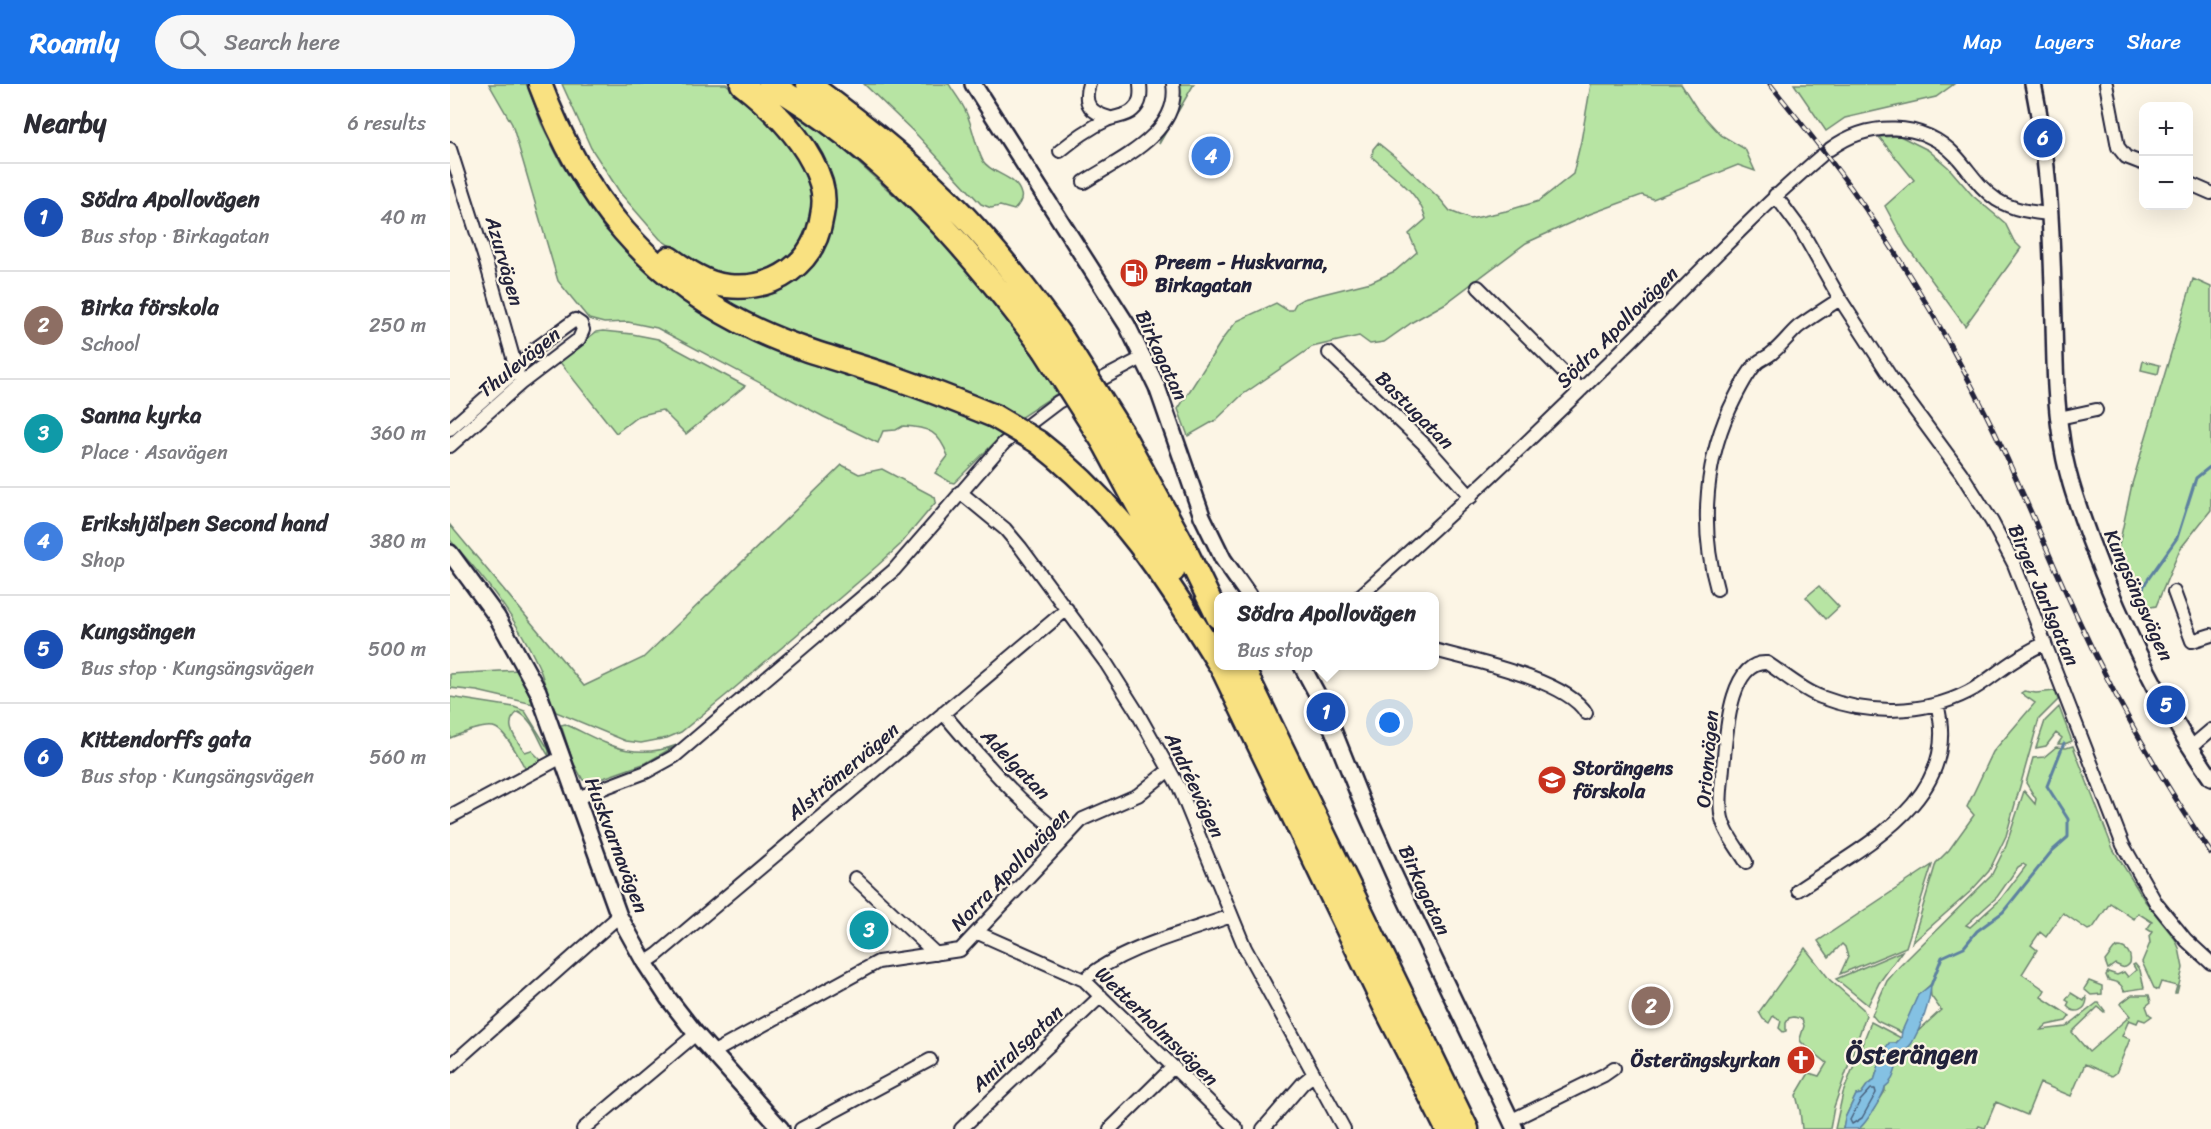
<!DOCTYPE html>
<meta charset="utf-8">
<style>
:root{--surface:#fff;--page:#f7f7f7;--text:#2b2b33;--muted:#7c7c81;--line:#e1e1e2;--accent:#1a73e8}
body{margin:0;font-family:Sriracha,sans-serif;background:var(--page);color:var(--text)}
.controls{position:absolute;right:18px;top:18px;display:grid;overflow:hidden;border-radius:12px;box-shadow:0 6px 24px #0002}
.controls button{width:54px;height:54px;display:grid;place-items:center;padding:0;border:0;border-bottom:2px solid var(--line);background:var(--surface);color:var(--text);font:30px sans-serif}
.you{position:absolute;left:940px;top:639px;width:21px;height:21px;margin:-15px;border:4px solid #fff;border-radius:50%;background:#1a73e8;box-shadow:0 0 0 9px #1a73e833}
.badge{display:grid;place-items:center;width:39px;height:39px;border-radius:50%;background:var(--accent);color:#fff;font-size:20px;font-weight:700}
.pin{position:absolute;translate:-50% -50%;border:3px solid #fff;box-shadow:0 2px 6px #0006}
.popup{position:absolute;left:764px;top:508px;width:225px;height:78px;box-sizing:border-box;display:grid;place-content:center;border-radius:12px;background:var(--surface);filter:drop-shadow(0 2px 4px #0005);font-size:20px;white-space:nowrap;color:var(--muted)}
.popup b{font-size:22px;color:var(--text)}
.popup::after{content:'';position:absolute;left:50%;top:100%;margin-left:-12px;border:12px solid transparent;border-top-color:var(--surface)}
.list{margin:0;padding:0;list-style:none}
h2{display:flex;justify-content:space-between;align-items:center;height:78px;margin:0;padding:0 24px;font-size:26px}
h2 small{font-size:20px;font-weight:400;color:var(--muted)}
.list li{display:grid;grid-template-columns:39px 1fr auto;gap:18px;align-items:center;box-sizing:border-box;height:108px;padding:0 24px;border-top:2px solid var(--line)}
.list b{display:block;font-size:22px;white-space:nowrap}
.list p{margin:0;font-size:20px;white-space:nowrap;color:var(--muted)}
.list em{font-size:20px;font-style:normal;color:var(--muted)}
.icon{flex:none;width:33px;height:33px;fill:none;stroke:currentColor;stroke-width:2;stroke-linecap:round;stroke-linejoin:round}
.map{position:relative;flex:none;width:1761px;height:1045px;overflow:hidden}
header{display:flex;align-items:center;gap:36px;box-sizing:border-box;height:84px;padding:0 30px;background:var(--accent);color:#fff}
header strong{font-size:28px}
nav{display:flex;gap:33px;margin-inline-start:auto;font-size:21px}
.search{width:420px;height:54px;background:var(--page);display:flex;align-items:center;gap:15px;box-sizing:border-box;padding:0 21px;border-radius:33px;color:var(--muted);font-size:22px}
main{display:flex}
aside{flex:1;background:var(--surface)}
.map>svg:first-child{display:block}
.green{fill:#b7e4a3;stroke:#6c836f;stroke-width:1.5;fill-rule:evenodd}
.water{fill:#84c1e3;stroke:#5d81a0;stroke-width:1.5}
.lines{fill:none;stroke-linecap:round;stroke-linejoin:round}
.shore{stroke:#49627e;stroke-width:1.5}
.stream{stroke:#5d81a0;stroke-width:3}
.minor-casing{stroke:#22223b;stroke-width:16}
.tertiary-casing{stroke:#22223b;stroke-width:20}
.motorway-casing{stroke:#22223b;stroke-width:27}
.minor{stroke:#fcf5e5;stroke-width:12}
.tertiary{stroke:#fcf5e5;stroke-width:15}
.motorway{stroke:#f9e181;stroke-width:22}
.rail-casing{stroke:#22223b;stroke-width:5}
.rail{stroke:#fcf5e5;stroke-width:3;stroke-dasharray:9;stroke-linecap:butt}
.motorway-bridge-casing{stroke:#22223b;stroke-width:27;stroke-linecap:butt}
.motorway-bridge{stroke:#f9e181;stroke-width:22}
.labels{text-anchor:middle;stroke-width:4.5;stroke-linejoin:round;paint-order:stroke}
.street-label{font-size:20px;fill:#22223b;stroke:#fcf5e5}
.poi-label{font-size:20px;font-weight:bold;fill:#22223b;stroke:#fcf5e5;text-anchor:start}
.district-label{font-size:26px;font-weight:bold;fill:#22223b;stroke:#fcf5e5}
</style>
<header>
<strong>Roamly</strong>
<div class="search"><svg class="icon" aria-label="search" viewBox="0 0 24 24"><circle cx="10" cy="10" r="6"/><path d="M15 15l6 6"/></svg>Search here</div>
<nav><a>Map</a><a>Layers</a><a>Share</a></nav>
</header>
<main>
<aside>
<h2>Nearby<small>6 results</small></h2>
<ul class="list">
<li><span class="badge" style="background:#1a4fb4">1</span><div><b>Södra Apollovägen</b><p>Bus stop · Birkagatan</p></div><em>40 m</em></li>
<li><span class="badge" style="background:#8d6e63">2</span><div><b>Birka förskola</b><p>School</p></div><em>250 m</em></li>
<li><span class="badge" style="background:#0f9aa8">3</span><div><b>Sanna kyrka</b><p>Place · Asavägen</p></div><em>360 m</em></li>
<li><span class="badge" style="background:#3f7fe0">4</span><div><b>Erikshjälpen Second hand</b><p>Shop</p></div><em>380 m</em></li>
<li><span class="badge" style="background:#1a4fb4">5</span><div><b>Kungsängen</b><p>Bus stop · Kungsängsvägen</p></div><em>500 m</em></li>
<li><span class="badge" style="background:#1a4fb4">6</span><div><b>Kittendorffs gata</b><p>Bus stop · Kungsängsvägen</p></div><em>560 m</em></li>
</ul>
</aside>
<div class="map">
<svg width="1761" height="1045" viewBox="0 0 1761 1045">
<rect width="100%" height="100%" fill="#fcf5e5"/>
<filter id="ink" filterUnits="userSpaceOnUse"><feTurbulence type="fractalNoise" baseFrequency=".0167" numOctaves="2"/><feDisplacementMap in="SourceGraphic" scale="12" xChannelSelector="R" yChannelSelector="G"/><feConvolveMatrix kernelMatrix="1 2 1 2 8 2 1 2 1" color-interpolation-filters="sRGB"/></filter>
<g filter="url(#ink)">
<path class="green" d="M39 0H77L91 39 111 79 154 144 197 186 239 221 282 245 472 312 556 347 504 399 500 398 485 389 498 372C489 348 479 343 453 342L446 346 433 347 428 359 374 333 207 244 178 238 154 239 139 235 108 197 62 40Z
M97 0H100C112 29 123 60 139 87 163 128 201 171 242 195 287 222 348 208 369 159 371 152 376 145 377 138 377 132 376 125 376 119 376 112 377 104 375 97 365 58 332 29 305 2L383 56 489 152 530 197 611 307 570 334 508 305 327 246 271 219 236 198 177 144 145 100 123 63Z
M112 0H276L323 39 347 70 364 116 361 136 350 164 343 171 308 190 288 193 250 182 210 155 171 110 141 64Z
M414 0H499C504 9 512 18 516 28 523 43 525 62 533 77 542 91 566 91 571 110 573 116 568 122 564 126L550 122 541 124 531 120 468 52Z
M729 0H744L709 60C714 39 730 23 729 0Z
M1141 0H1231L1247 25 1271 51 1295 65 1305 87 1288 81 1203 115 1192 111 1140 130 1076 159 996 219 964 237 934 258 920 260 909 252 862 263 792 311 766 336 738 352 728 325 774 253 787 237 826 219 837 226H842L846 219 853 215 921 198 945 187 967 168 959 150 976 135C969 108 942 91 922 73L923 65 928 59 949 76 990 115 1000 127 1020 135 1056 127 1089 117 1123 90 1131 57Z
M1344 0H1504L1486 13 1395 34 1376 47Z
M1450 52 1478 66 1498 83 1523 112 1555 139 1564 157 1571 164 1515 242 1456 161 1435 122 1464 96 1429 53Z
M1743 195 1761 203V426L1730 465 1706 522 1696 524 1668 466 1682 400Z
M153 247 182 250 208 255 295 302 236 350 212 326 188 332 166 349 109 277 146 248Z
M1693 277 1710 281 1708 290 1691 286Z
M392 381 409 390 432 385 485 413 486 418 450 461 427 482 280 608 231 648 217 654 191 659 176 657 106 628C97 614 95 596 88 581 67 535 34 493 0 456V441L134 602 193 574Z
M1369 502 1389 523 1376 535 1356 513Z
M69 586 83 620 27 607 0 604V590Z
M1574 607 1586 609 1605 607 1608 616 1589 635 1556 752 1539 787 1521 807 1462 859 1486 779 1499 766 1524 731 1517 723 1543 668 1585 619 1571 609Z
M0 613 64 623 75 627 99 666V672C89 659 85 636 68 628 52 640 66 655 75 668L81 666 92 677 76 686C70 675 57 649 46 644 36 639 10 650 0 654Z
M1609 623 1622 657 1615 660H1608L1612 654 1606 649 1596 662 1586 664 1595 637Z
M115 640C155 658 180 678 227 661L196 679 142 698 133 696 123 678 111 641Z
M1623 662 1663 765 1695 817 1725 855 1729 864 1733 884 1727 909H1725L1727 902 1711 898 1708 906 1704 904 1692 878 1700 859 1699 852 1702 848 1697 845 1702 838 1688 829 1684 835 1660 819 1643 844 1638 846 1613 829 1596 853 1590 848 1581 861 1587 866 1572 890 1595 906 1591 913 1620 932 1616 937 1597 941 1591 946 1616 943 1647 919H1649L1655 927 1654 928 1648 923 1622 948 1639 968 1680 932 1670 920 1682 911H1699L1701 918 1696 922 1699 930 1702 932 1695 937 1689 935 1687 939 1679 936 1672 952 1680 955 1666 989 1662 992 1635 980 1621 1012 1590 999 1577 1031 1546 1018 1535 1044 1529 1042 1527 1045H1408L1420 1031 1435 1007V1003L1452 970 1461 960 1465 950 1491 926 1481 912 1480 901 1468 912 1452 949 1427 937 1422 931 1437 897 1449 883 1541 792 1556 762 1574 707 1585 720 1586 715 1576 699 1583 674 1594 673 1606 663 1616 664ZM1573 780 1576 782 1550 816 1520 843 1516 841 1547 813 1568 783Z
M1482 781 1456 863 1390 890 1398 873 1395 863 1392 860 1379 873 1368 857Z
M1668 863C1677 863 1682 871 1680 879 1674 887 1671 882 1665 880L1658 885 1655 877 1664 865Z
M1355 864 1380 896 1413 925 1416 931 1384 1023 1380 1045H1352L1350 1027 1346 1011 1359 989 1369 992 1377 979 1351 958 1350 955 1354 942 1352 935 1344 933 1339 934 1336 939V947L1333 948 1329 944 1331 937 1323 932 1319 939 1313 935 1309 928Z
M1452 867 1429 899 1418 921 1386 895Z
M1685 880 1690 886 1694 904 1674 907C1671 898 1666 898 1658 896L1656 891 1658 888 1667 891 1674 888 1678 893 1686 886 1683 881Z
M1639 897 1652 902V910L1641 911 1634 905Z
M1621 909 1634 917 1636 913 1637 915C1636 927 1625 931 1617 922L1619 918 1616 916Z
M1421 938 1451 954 1446 959 1439 960 1433 968 1424 997 1418 1000 1411 1010 1406 1011 1395 1034 1393 1045H1385L1393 1009Z"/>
<path class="water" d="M1481 901C1480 919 1471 943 1462 959 1459 963 1455 966 1452 970 1445 980 1446 996 1435 1003 1434 1010 1415 1042 1408 1045 1405 1045 1397 1045 1393 1045L1395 1034 1406 1011 1411 1010 1418 1000 1424 997 1433 968 1439 959H1446L1451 954 1452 947 1468 911Z"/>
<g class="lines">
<path class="shore" d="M1421 1005H1425L1426 1009 1412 1034 1402 1040 1400 1036 1410 1017Z"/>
<path class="stream" d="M1688 514 1696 498 1727 454 1746 394 1761 382
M1481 901 1492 873 1514 863 1527 847 1553 828 1602 767 1618 753V735L1597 702 1614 659"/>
<g class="minor-casing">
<path id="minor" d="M639 0C632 21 642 29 660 34
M1656 0 1668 63 1676 73 1694 80
M0 65 36 178 68 291
M1380 65C1418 37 1472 36 1506 72 1520 87 1529 104 1547 116 1563 126 1581 128 1600 130
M610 67C625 55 639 44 657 36 665 32 676 33 683 26 691 19 691 10 690 0
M634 98C668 76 731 49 723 0
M1738 99 1761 109
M1325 111 1351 146 1390 215 1442 295 1511 389 1542 438 1564 480 1673 761 1706 819 1736 856 1761 879
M1028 203 1131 306
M879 269 974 360 1021 413
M1609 334 1646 326
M0 345 66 287 85 265 125 236 131 240 133 246 129 255 70 300 0 362
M510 408 555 445 571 464 656 579 687 628 729 703 795 864 894 1045
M1267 505C1249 442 1255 372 1285 314 1291 302 1298 288 1307 279 1311 275 1318 273 1322 269 1332 261 1339 251 1348 243 1362 233 1376 224 1390 215
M1724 508 1742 557 1761 551
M910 512C1003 429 1093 344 1182 256 1244 194 1304 129 1371 72
M984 566C1021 576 1117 596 1136 629
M493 629C530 673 568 718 615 753
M1741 663 1761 646
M127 714 196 688 225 672 444 486 554 359 608 318 694 273
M0 733 112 673
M1296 778C1287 763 1273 747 1271 729 1269 715 1272 698 1273 683 1276 657 1278 576 1317 579 1334 590 1352 606 1371 613 1418 631 1473 631 1518 608 1536 599 1550 585 1567 575 1575 569 1585 564 1595 559
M405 794 486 870
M1348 806C1413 762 1513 715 1487 620
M528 849 634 896 787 1045
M195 879 207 871 617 525
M634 896C671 864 734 849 781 832
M262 969 428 878 510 866 633 735 688 711 719 686
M0 982 169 832
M1060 1037 1154 991 1164 984
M133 1045 246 950
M351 1045 480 976
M511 1045 651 912
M660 1045 723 983
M813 1045 853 999 864 990"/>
</g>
<g class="tertiary-casing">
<path id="tertiary" d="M523 0 677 241 707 303 752 432 773 475 799 512
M1583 0C1600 78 1602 159 1604 239 1605 276 1605 314 1611 352 1615 388 1628 422 1640 456 1671 539 1710 621 1761 694
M0 469 47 533 88 607 169 832 195 879 218 914 246 950 331 1045
M852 582 873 621 913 721 945 793 1065 1045"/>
</g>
<g class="motorway-casing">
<path id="motorway" d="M90 0C132 113 198 196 309 247 352 267 398 278 442 293 477 305 510 318 544 332
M320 0C432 64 518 163 594 265
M358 0C414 40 467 83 515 133 550 170 581 212 612 254
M219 174C236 186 256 200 277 202 325 207 365 180 372 131 374 122 374 109 371 99 359 59 325 26 292 0
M672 349 731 457 768 533
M588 358C669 421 715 492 768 578
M654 359 723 487
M771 582 934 921 997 1045
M792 582 1017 1045"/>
</g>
<use href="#minor" class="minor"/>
<use href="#tertiary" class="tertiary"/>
<use href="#motorway" class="motorway"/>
<g class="rail-casing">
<path id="rail" d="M1320 0C1347 34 1375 68 1401 104 1444 164 1483 227 1517 293 1558 369 1589 450 1625 528 1663 612 1709 692 1761 769"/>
</g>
<use href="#rail" class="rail"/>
<g class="motorway-bridge-casing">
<path id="motorway-bridge" d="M612 254 672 349
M594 265 654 359
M544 332 588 358"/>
</g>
<use href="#motorway-bridge" class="motorway-bridge"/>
</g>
</g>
<defs>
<g id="fuel-disc" transform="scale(1.5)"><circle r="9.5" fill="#c8321e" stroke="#fcf5e5"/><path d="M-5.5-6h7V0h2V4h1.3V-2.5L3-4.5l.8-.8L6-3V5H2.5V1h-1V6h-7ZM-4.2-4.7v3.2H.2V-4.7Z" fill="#fff"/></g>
<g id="school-disc" transform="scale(1.5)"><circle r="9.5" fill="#c8321e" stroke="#fcf5e5"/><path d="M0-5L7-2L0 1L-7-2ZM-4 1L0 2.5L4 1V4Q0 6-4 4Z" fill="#fff"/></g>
<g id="church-disc" transform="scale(1.5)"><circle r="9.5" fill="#c8321e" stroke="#fcf5e5"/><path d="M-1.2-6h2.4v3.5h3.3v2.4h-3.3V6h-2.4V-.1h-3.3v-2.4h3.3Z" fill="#fff"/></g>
</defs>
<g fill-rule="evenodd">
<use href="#fuel-disc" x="684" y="189"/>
<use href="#school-disc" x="1102" y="696"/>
<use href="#church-disc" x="1351" y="976"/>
</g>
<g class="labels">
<g class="street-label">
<text transform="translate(55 177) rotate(74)" y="7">Azurvägen</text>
<text transform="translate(1167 243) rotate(-45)" y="7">Södra Apollovägen</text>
<text transform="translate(712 271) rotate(65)" y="7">Birkagatan</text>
<text transform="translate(69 278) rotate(-39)" y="7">Thulevägen</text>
<text transform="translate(965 326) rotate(45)" y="7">Bastugatan</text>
<text transform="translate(1594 511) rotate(67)" y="7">Birger Jarlsgatan</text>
<text transform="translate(1689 511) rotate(66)" y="7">Kungsängsvägen</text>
<text transform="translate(1257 675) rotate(-85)" y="7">Orionvägen</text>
<text transform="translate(566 680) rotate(46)" y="7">Adelgatan</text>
<text transform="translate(393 687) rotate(-40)" y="7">Alströmervägen</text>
<text transform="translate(745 701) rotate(65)" y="7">Andréevägen</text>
<text transform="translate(167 761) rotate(69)" y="7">Huskvarnavägen</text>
<text transform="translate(560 785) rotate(-46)" y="7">Norra Apollovägen</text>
<text transform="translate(975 806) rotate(65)" y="7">Birkagatan</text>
<text transform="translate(707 942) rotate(44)" y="7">Wetterholmsvägen</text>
<text transform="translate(567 964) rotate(-43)" y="7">Amiralsgatan</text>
</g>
<g class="poi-label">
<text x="705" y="185">Preem - Huskvarna,<tspan x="705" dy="23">Birkagatan</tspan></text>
<text x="1123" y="691">Storängens<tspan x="1123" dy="23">förskola</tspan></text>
<text x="1330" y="983" text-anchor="end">Österängskyrkan</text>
</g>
<g class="district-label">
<text x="1462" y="979">Österängen</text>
</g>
</g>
</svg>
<div class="controls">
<button>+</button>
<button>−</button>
</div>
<div class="you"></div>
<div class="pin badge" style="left:876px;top:628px;background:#1a4fb4">1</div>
<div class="popup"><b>Södra Apollovägen</b>Bus stop</div>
<div class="pin badge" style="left:1201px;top:922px;background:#8d6e63">2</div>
<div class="pin badge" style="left:419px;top:846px;background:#0f9aa8">3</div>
<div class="pin badge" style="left:761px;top:72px;background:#3f7fe0">4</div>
<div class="pin badge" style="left:1716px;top:621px;background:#1a4fb4">5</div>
<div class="pin badge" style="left:1593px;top:54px;background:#1a4fb4">6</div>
</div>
</main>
